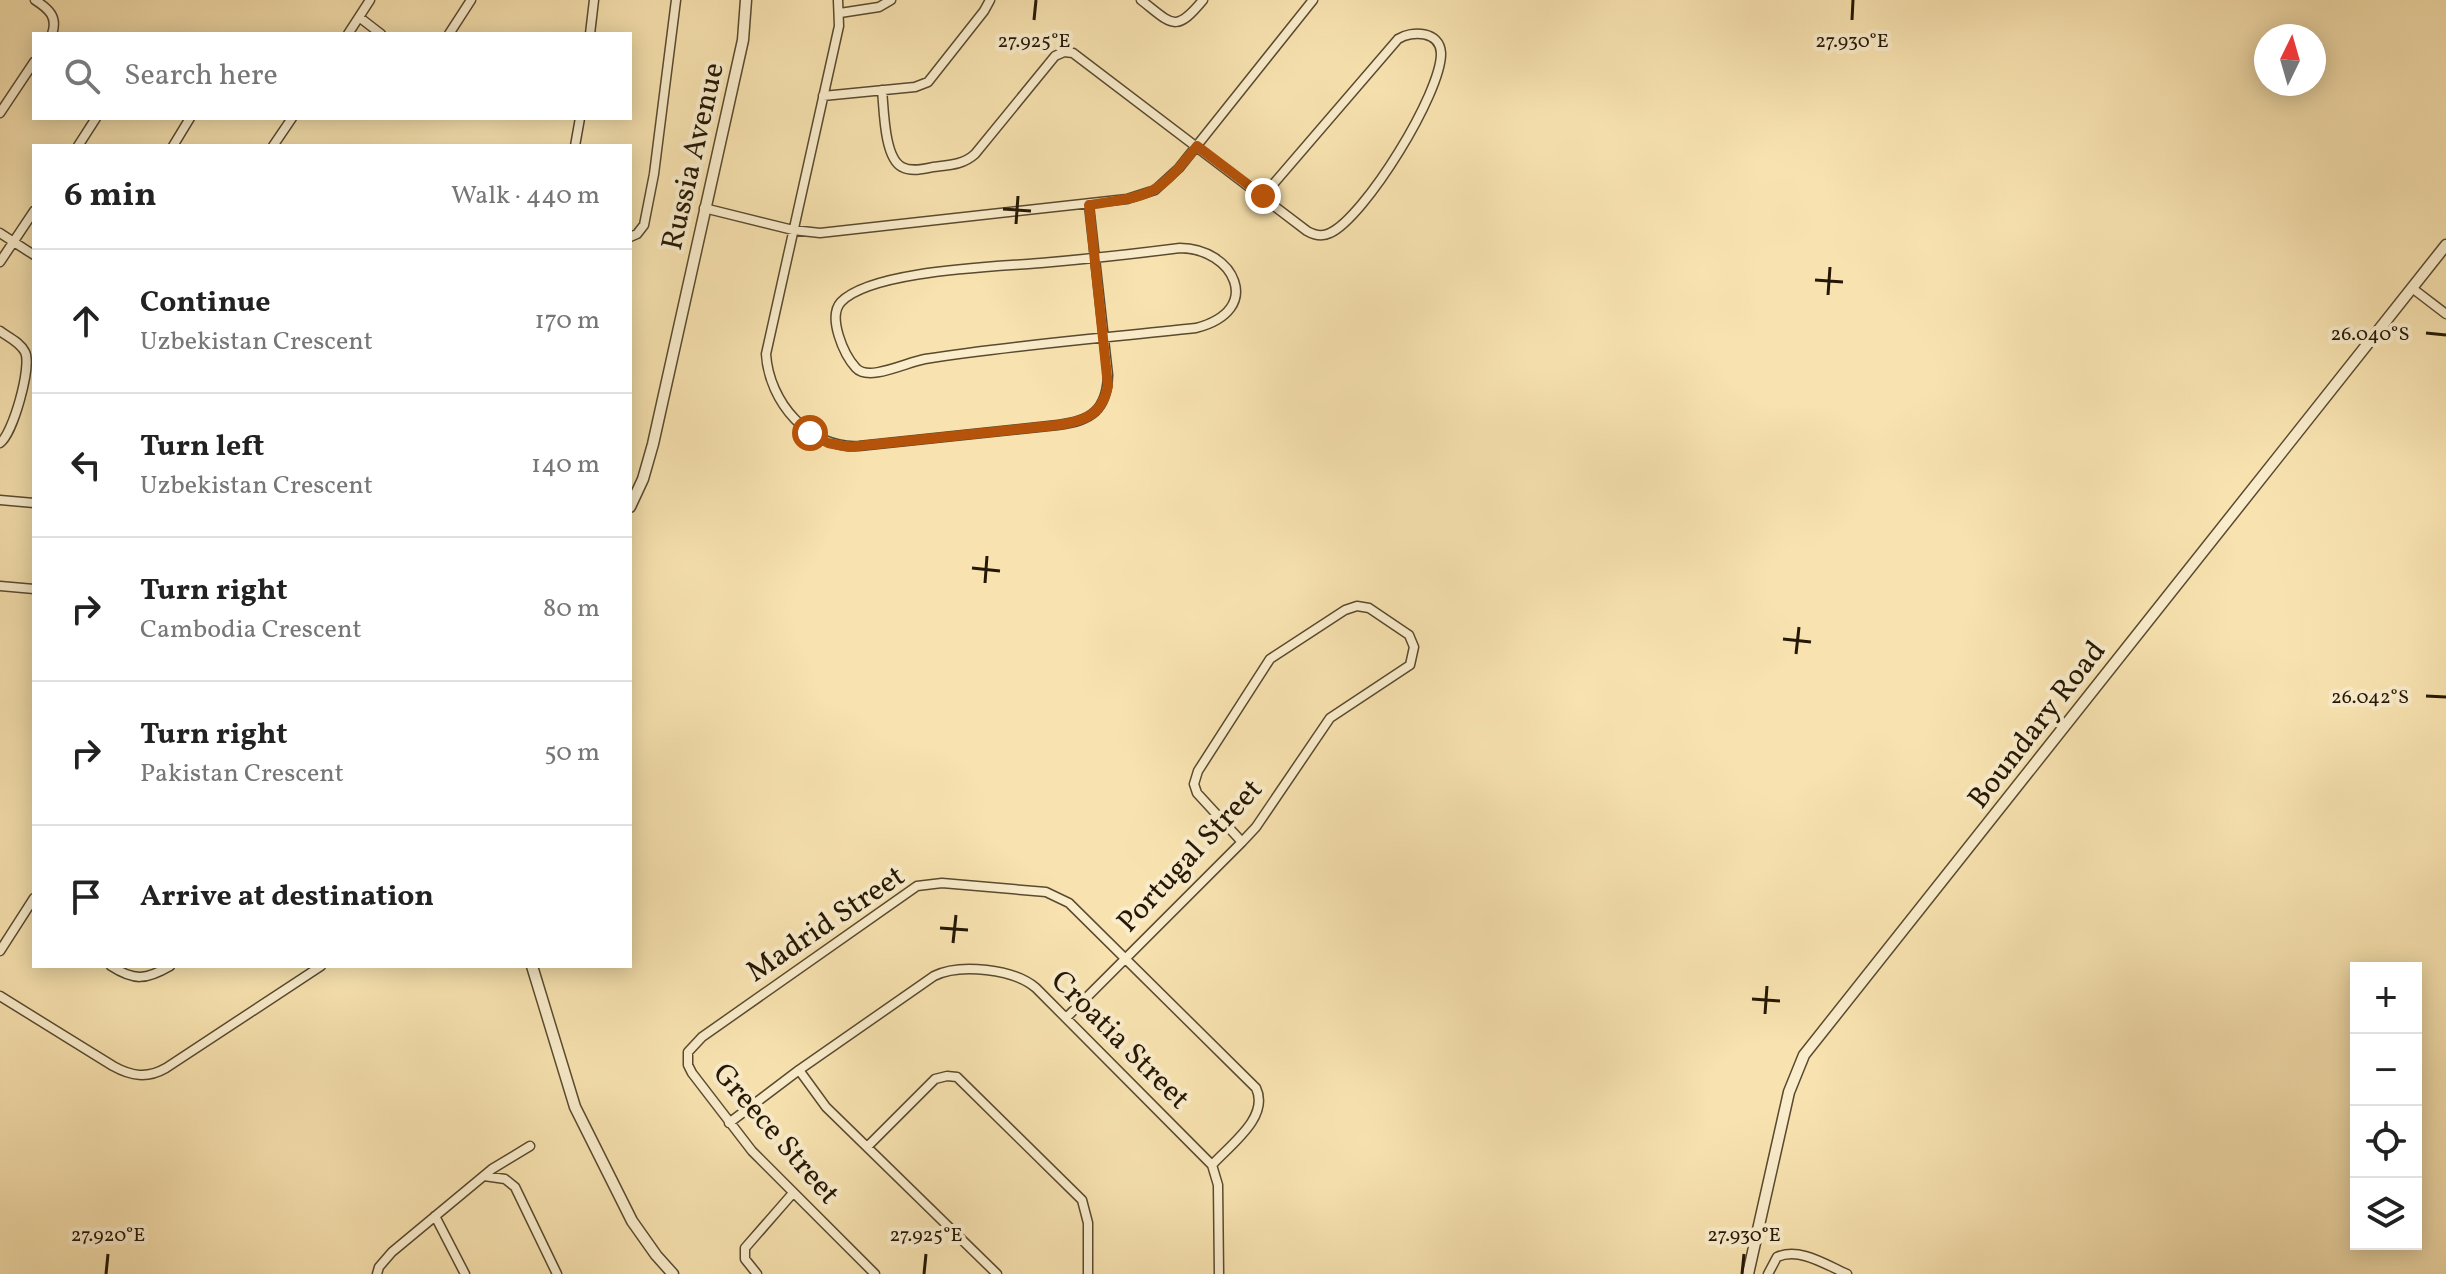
<!DOCTYPE html>
<meta charset="utf-8">
<style>
:root{--surface:#fff;--page:#f6f6f6;--text:#222;--muted:#767676;--line:#e0e0e0}
body{margin:0;font-family:Vollkorn,serif;background:var(--page);color:var(--text)}
.controls{position:absolute;right:24px;bottom:24px;display:grid;overflow:hidden;border-radius:0px;box-shadow:0 4px 20px #0003}
.controls button{width:72px;height:72px;display:grid;place-items:center;padding:0;border:0;border-bottom:2px solid var(--line);background:var(--surface);color:var(--text);font:40px sans-serif}
.compass{position:absolute;left:2254px;top:24px;width:72px;height:72px;border-radius:50%;background:var(--surface);box-shadow:0 4px 20px #0003;rotate:5deg}
.stop{position:absolute;width:24px;height:24px;margin:-18px;border:6px solid #b45309;border-radius:50%;background:#fff}
.stop.end{background:#b45309;border-color:#fff;box-shadow:0 2px 8px #0008}
.list{margin:0;padding:0;list-style:none}
h2{display:flex;justify-content:space-between;align-items:center;height:104px;margin:0;padding:0 32px;font-size:34px}
h2 small{font-size:26px;font-weight:400;color:var(--muted)}
.list li{display:grid;grid-template-columns:52px 1fr auto;gap:24px;align-items:center;box-sizing:border-box;height:144px;padding:0 32px;border-top:2px solid var(--line)}
.list b{display:block;font-size:30px;white-space:nowrap}
.list p{margin:0;font-size:26px;white-space:nowrap;color:var(--muted)}
.list em{font-size:26px;font-style:normal;color:var(--muted)}
.icon{flex:none;width:44px;height:44px;fill:none;stroke:currentColor;stroke-width:2;stroke-linecap:round;stroke-linejoin:round}
.map{position:relative;flex:none;width:2446px;height:1274px;overflow:hidden}
.search{position:absolute;background:var(--surface);box-shadow:0 4px 20px #0003;left:32px;top:32px;width:600px;height:88px;display:flex;align-items:center;gap:20px;box-sizing:border-box;padding:0 28px;border-radius:0px;color:var(--muted);font-size:30px}
.panel{position:absolute;background:var(--surface);box-shadow:0 4px 20px #0003;left:32px;top:144px;width:600px;height:824px;border-radius:0px}
.map>svg:first-child{display:block}
.lines{fill:none;stroke-linecap:round;stroke-linejoin:round}
.minor-casing{stroke:#594a30;stroke-width:11}
.tertiary-casing{stroke:#594a30;stroke-width:13}
.minor{stroke:#faedcc;stroke-width:8}
.tertiary{stroke:#faedcc;stroke-width:10}
.route{stroke:#b45309;stroke-width:10}
.ticks{fill:none;stroke:#241705;stroke-width:3}
.labels{text-anchor:middle;stroke-width:8;stroke-linejoin:round;paint-order:stroke}
.street-label{font-size:30px;fill:#241705;stroke:#faedcc}
.ticks-label{font-size:20px;text-anchor:middle;fill:#241705;stroke:#faedcc;stroke-width:8;stroke-linejoin:round;paint-order:stroke}
</style>
<div class="map">
<svg width="2446" height="1274" viewBox="0 0 2446 1274">
<rect width="100%" height="100%" fill="#f8e3b0"/>
<filter id="stains"><feTurbulence type="fractalNoise" baseFrequency=".0025" numOctaves="4"/><feColorMatrix values="0 0 0 0 .2 0 0 0 0 .09 0 0 0 0 .02 0 0 0 .5 -.17"/></filter>
<radialGradient id="worn" r=".72"><stop offset=".6" stop-color="#630" stop-opacity="0"/><stop offset="1" stop-color="#630" stop-opacity=".3"/></radialGradient>
<g class="lines">
<g class="minor-casing">
<path id="minor" d="M35 0C49 9 58 17 52 34
M838 0 839 26 766 354C769 402 809 449 859 446L1058 425C1091 421 1107 410 1108 375L1089 205
M1141 0C1172 24 1175 34 1203 0
M840 13 879 7 891 0
M359 17 381 34
M348 34 370 0
M449 34 471 0
M590 34 594 0
M882 90C884 109 884 158 902 167 911 172 924 169 933 167 949 165 963 165 975 154L1055 56 1064 52 1073 53 1307 231C1314 235 1322 237 1330 233 1365 217 1442 92 1441 53 1440 31 1412 30 1398 39L1263 196
M823 96 915 87 928 82 984 11 990 0
M0 113 34 62
M78 146 96 118
M173 146 190 118
M273 146 292 118
M575 146 580 118
M704 208 793 230 820 233 1127 199 1155 190 1179 168 1313 0
M0 233 34 255
M630 237 637 234 644 225 654 174 676 0
M1180 248C1233 248 1266 310 1196 328 1105 338 1014 345 925 359 907 362 869 382 856 368 844 355 827 317 841 302 872 270 996 267 1041 263 1087 259 1134 254 1180 248Z
M0 262 34 211
M2412 288 2446 314
M0 331C8 337 20 342 25 352 32 366 13 434 0 443
M0 500 34 503
M0 586 34 589
M0 951 34 898
M111 966C134 981 146 980 170 966
M0 996 113 1066C131 1076 147 1079 166 1068L321 966
M1066 1018 1242 842 1256 827 1330 718 1410 665 1414 647 1409 635 1369 608 1357 606 1345 610 1270 659 1198 771 1194 784 1197 793 1242 842
M799 1070 826 1107 997 1274
M729 1123 799 1070 934 976C960 963 1014 969 1036 988L1212 1165 1218 1185 1219 1274
M867 1147 935 1079 947 1076 957 1077 1082 1200 1088 1223V1274
M484 1176 505 1179 515 1187 557 1274
M435 1216 465 1274
M377 1274 379 1267 392 1252 492 1169 530 1146
M757 1274 745 1259V1248L793 1193
M875 1274 752 1151 692 1073 688 1065V1052L702 1037 917 886 942 883 1046 892 1069 903 1256 1088C1270 1117 1230 1145 1212 1165
M1768 1274 1777 1257C1800 1247 1826 1265 1847 1274"/>
</g>
<g class="tertiary-casing">
<path id="tertiary" d="M630 507 643 479 653 444 743 40 746 0
M532 966 575 1107 632 1221 656 1255 673 1274
M1748 1274 1789 1092 1804 1055 2446 245"/>
</g>
<use href="#minor" class="minor"/>
<use href="#tertiary" class="tertiary"/>
</g>
<g class="lines">
<path class="route" d="M810 433 828 443 849 447 1058 425C1085 421 1102 415 1108 386L1089 205C1152 196 1157 196 1197 146L1263 196"/>
</g>
<path class="ticks" d="M1034 20 1036 0M1852 20 1853 0M1003 209 1031 211M1016 224 1018 196M1815 280 1843 282M1828 295 1830 267M2426 333 2446 335M972 568 1000 571M985 583 987 556M1783 639 1811 642M1796 654 1799 627M2426 696 2446 697M940 928 968 930M953 943 956 915M1752 999 1780 1001M1765 1014 1767 986M106 1274 108 1254M924 1274 926 1254M1742 1274 1744 1254"/>
<g class="labels">
<g class="street-label">
<text transform="translate(692 156) rotate(-77)" y="10">Russia Avenue</text>
<text transform="translate(2036 724) rotate(-52)" y="10">Boundary Road</text>
<text transform="translate(1189 855) rotate(-47)" y="10">Portugal Street</text>
<text transform="translate(825 923) rotate(-34)" y="10">Madrid Street</text>
<text transform="translate(1121 1039) rotate(45)" y="10">Croatia Street</text>
<text transform="translate(777 1133) rotate(49)" y="10">Greece Street</text>
</g>
</g>
<g class="ticks-label">
<text x="1034" y="47">27.925°E</text>
<text x="1852" y="47">27.930°E</text>
<text x="2370" y="340">26.040°S</text>
<text x="2370" y="703">26.042°S</text>
<text x="108" y="1241">27.920°E</text>
<text x="926" y="1241">27.925°E</text>
<text x="1744" y="1241">27.930°E</text>
</g>
<rect width="100%" height="100%" filter="url(#stains)"/>
<rect width="100%" height="100%" fill="url(#worn)"/>
</svg>
<div class="controls">
<button>+</button>
<button>−</button>
<button><svg class="icon" aria-label="locate" viewBox="0 0 24 24"><circle cx="12" cy="12" r="6"/><path d="M12 2v4M12 18v4M2 12h4M18 12h4"/></svg></button>
<button><svg class="icon" aria-label="layers" viewBox="0 0 24 24"><path d="M12 4l9 5-9 5-9-5zM3 14l9 5 9-5"/></svg></button>
</div>
<svg class="compass" viewBox="-18 -18 36 36"><path d="M0-13l5 13h-10z" fill="#e53935"/><path d="M0 13l5-13h-10z" fill="#767676"/></svg>
<div class="stop" style="left:810px;top:433px"></div>
<div class="stop end" style="left:1263px;top:196px"></div>
<div class="search"><svg class="icon" aria-label="search" viewBox="0 0 24 24"><circle cx="10" cy="10" r="6"/><path d="M15 15l6 6"/></svg>Search here</div>
<section class="panel">
<h2>6 min<small>Walk · 440 m</small></h2>
<ul class="list">
<li><svg class="icon" aria-label="ahead" viewBox="0 0 24 24"><path d="M12 20V5M6 11l6-6 6 6"/></svg><div><b>Continue</b><p>Uzbekistan Crescent</p></div><em>170 m</em></li>
<li><svg class="icon" aria-label="left" viewBox="0 0 24 24"><path d="M17 20v-9H6M10 6l-5 5 5 5"/></svg><div><b>Turn left</b><p>Uzbekistan Crescent</p></div><em>140 m</em></li>
<li><svg class="icon" aria-label="right" viewBox="0 0 24 24"><path d="M7 20v-9h11M14 6l5 5-5 5"/></svg><div><b>Turn right</b><p>Cambodia Crescent</p></div><em>80 m</em></li>
<li><svg class="icon" aria-label="right" viewBox="0 0 24 24"><path d="M7 20v-9h11M14 6l5 5-5 5"/></svg><div><b>Turn right</b><p>Pakistan Crescent</p></div><em>50 m</em></li>
<li><svg class="icon" aria-label="arrive" viewBox="0 0 24 24"><path d="M6 21V4h12l-3 4 3 4H6"/></svg><div><b>Arrive at destination</b></div></li>
</ul>
</section>
</div>
